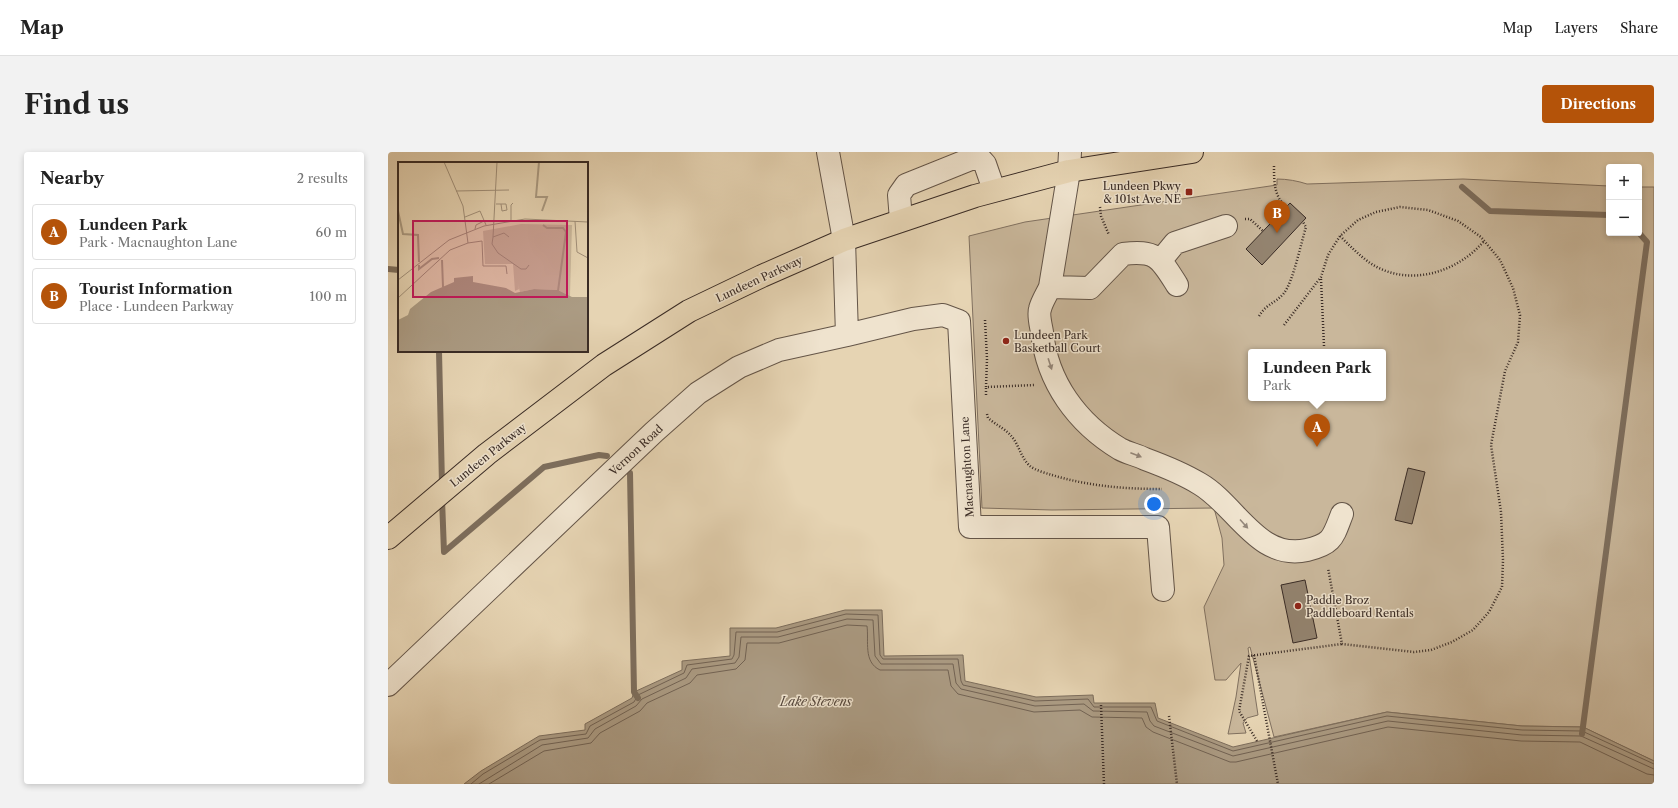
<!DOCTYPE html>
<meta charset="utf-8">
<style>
:root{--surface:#fff;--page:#f2f2f2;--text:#222;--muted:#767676;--line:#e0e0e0;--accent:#b45309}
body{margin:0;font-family:"Libre Caslon Text",serif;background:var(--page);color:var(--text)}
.controls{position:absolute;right:12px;top:12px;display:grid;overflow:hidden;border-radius:4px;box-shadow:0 2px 6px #0003}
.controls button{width:36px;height:36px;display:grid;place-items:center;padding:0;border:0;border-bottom:1px solid var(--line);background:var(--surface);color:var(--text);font:20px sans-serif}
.you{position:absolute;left:766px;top:352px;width:14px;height:14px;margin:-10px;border:3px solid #fff;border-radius:50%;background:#1a73e8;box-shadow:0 0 0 6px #1a73e833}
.badge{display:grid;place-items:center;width:26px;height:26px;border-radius:50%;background:var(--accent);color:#fff;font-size:13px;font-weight:700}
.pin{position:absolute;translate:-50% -33px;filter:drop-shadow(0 1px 2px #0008)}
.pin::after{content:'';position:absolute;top:21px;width:14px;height:12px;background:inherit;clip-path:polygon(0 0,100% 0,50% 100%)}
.popup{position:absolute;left:860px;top:197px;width:138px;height:52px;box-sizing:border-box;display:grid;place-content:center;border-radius:4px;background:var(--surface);filter:drop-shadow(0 1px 3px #0005);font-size:13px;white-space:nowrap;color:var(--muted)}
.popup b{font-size:15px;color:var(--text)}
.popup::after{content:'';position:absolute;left:50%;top:100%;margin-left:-8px;border:8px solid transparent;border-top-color:var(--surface)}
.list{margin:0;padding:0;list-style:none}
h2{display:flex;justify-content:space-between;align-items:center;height:52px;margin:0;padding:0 16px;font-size:17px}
h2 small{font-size:13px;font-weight:400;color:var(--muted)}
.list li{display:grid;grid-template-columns:26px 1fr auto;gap:12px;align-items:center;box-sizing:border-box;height:56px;margin:0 8px 8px;padding:0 8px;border:1px solid var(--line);border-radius:4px}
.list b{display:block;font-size:15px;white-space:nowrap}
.list p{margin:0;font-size:13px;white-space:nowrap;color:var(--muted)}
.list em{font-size:13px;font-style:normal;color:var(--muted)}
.map{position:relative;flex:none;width:1266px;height:632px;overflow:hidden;border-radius:4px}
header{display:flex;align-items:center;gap:24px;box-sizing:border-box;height:56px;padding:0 20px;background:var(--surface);border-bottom:1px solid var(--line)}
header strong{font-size:19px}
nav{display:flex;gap:22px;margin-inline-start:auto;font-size:14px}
.intro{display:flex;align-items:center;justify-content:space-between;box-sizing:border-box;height:96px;padding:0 24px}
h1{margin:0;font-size:28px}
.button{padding:10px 18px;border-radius:4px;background:var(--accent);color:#fff;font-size:14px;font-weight:700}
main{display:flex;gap:24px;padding:0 24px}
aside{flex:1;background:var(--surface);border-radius:4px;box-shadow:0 2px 6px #0003}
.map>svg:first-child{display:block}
.green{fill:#c9b79b;stroke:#817160;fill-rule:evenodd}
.water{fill:#ab9b83;stroke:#7d6e5d}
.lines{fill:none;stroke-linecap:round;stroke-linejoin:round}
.shore{stroke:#726354;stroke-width:1}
.stream{stroke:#7d6e5d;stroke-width:6}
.building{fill:#93836f;stroke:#392b25}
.minor-casing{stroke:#645548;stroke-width:24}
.major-casing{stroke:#392b25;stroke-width:24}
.path{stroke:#392b25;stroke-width:2.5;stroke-dasharray:1 2;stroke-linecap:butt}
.minor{stroke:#efe3ce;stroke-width:22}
.major{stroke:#e6d4b3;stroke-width:22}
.oneway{fill:#94877a}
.poi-dot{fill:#8f2418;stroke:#efe3ce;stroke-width:1.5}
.labels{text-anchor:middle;stroke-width:3;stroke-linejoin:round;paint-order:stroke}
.poi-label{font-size:11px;fill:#392b25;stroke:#efe3ce;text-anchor:start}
.street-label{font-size:11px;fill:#392b25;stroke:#efe3ce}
.water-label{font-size:12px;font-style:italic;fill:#56473c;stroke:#efe3ce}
.inset-river{fill:none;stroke:#ab9b83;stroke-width:2}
.inset-road{fill:none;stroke:#a1907a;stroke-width:1}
.view{fill:#c2185b;fill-opacity:0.15;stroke:#c2185b;stroke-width:2}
.inset-edge{fill:none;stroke:#392b25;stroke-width:2}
</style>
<header>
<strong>Map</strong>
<nav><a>Map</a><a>Layers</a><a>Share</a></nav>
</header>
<div class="intro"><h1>Find us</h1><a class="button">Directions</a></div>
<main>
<aside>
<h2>Nearby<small>2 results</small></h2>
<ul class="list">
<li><span class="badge">A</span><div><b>Lundeen Park</b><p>Park · Macnaughton Lane</p></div><em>60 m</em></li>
<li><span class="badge">B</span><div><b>Tourist Information</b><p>Place · Lundeen Parkway</p></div><em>100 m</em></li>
</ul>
</aside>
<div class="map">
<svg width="1266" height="632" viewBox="0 0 1266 632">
<rect width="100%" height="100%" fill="#e6d4b3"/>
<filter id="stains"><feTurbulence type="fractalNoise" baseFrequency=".005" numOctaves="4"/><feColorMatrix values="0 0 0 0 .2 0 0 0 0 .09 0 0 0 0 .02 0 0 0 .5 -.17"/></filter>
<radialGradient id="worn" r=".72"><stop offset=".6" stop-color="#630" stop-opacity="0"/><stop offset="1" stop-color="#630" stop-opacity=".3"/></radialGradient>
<path class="green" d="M889 27C899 27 910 29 919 32L1075 27 1221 34V81H1251V35H1266V609L1195 575 1134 574 999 560 886 585 862 495 860 496 870 563 859 566 855 571 858 581 840 582 848 545 853 511 838 528H827L816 455 836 413 834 386 826 356 664 358 594 356 581 84 637 70 889 33ZM863 200H995V246H863Z"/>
<path class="water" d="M457 458H494L496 504 575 503 577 529 648 545 705 543 706 551H767L770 566 845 595 999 560 1134 574 1195 575 1266 609V632H76L93 619 151 584 197 578V572L244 546 246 540 294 518V509L342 504V476H388Z"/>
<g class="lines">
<path class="shore" d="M83 632 95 622 152 588 198 582 202 574 246 550 250 543 296 521 299 513 344 507 346 503 348 480H389L458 462 490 463 492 503 495 507H570L573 529 575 533 647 549 700 547 706 555H763L769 569 845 599 999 564 1134 578 1194 579 1266 612
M91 632 154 593 200 586 207 577 248 554 254 547 298 526 304 517 347 511 351 505 353 485H390L459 467 485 468 487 504 493 512H565L568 531 573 537 647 554 696 552 705 559 759 560 762 569 766 574 845 604 1000 569 1134 583 1193 584 1266 617
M101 632 156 599 203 591 212 581 252 559 259 551 302 531 309 523 348 517 357 508 359 491H391L459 473 479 474C481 489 475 510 492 518H560L563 534 570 542 646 560 692 558 704 565 754 566 758 575 765 580 842 610H848L1000 575 1133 589 1192 590 1259 622 1266 623"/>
<path class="stream" d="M1074 35 1102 59 1221 63
M0 117 11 118
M51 199 54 333
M242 321 246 540 250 546
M54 347 56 400 156 315 211 303 219 304
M1194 582 1259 90 1251 81"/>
</g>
<path class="building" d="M902 51 918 66 874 113 858 97Z
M1020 316 1037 320 1024 372 1007 368Z
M917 428 929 486 905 491 893 433Z"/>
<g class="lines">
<g class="minor-casing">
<path id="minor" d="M586 0 597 12 606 38
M682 0 681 19 662 135 702 136 735 102C769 98 772 106 789 133
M513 68 511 43 518 33 590 4
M773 108 787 91 838 74
M662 135C659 142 654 149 652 157 650 163 653 174 654 180 659 230 689 271 732 297 739 301 749 303 757 307 776 314 794 321 812 332 848 353 870 409 919 398 945 392 945 385 954 362
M459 183 525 167 555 163 571 169 582 375H770L775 438
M0 533 266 280 310 241 351 215 391 198 459 183 456 88 440 0"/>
</g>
<g class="major-casing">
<path id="major" d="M0 386 99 302 216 213 301 159 374 124 456 88 587 44 681 19 804 0"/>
</g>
<path class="path" d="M886 14C886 30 886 44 898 55
M712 55 713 64 721 83
M857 67H862L875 79
M952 84C962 94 971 103 982 111 1020 136 1069 121 1096 89
M933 127 936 194
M871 164C878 152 888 151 896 141 905 130 913 91 918 75L915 70
M597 168 599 207 598 235 646 233
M896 173 933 125 940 103 952 84 970 68 988 60 1012 55 1040 58 1070 69 1093 85 1112 108 1125 136 1132 163 1130 190 1117 219 1103 293 1113 360 1115 408 1114 435 1101 460 1085 478 1064 490 1043 498 1026 500 954 492 940 416
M598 243V235
M599 262 600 266C608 273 618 277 624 285 631 293 633 306 642 314 647 318 657 321 664 323 700 334 736 337 774 337
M866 503 890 632
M713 553 716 632
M781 564 789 632
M869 589 851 559 861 504 954 492"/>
<use href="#minor" class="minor"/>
<use href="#major" class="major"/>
</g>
<defs><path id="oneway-solid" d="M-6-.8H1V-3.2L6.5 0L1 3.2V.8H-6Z"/></defs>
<g class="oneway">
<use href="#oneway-solid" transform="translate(662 212) rotate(72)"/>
<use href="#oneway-solid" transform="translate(748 303) rotate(21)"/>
<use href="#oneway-solid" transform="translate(856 372) rotate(48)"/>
</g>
<g class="poi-dot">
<rect x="797" y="36" width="8" height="8" rx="2"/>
<circle cx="618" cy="189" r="4"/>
<circle cx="910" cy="454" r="4"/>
</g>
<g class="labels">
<g class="poi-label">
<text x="793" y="38" text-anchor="end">Lundeen Pkwy<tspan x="793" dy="13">&amp; 101st Ave NE</tspan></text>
<text x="626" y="187">Lundeen Park<tspan x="626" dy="13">Basketball Court</tspan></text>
<text x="918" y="452">Paddle Broz<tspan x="918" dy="13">Paddleboard Rentals</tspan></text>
</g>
<g class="street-label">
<text transform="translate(371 127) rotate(-25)" y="4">Lundeen Parkway</text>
<text transform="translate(248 298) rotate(-43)" y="4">Vernon Road</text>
<text transform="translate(100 303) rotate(-39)" y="4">Lundeen Parkway</text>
<text transform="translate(579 315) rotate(-93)" y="4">Macnaughton Lane</text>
</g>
<g class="water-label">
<text x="428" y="554">Lake Stevens</text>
</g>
</g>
<g transform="translate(10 10)">
<rect width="190" height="190" fill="#e6d4b3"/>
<path d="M123 62 174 63 172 134 160 128 136 127 122 130 120 122 121 127 117 129 115 102H87L85 69Z" fill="#c9b79b"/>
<path d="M75 114V120L108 126 117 131 136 127 160 128 174 135H190V190H0V158L10 153 12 147 33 130 56 120V116Z" fill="#ab9b83"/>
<path class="inset-river" d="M141 0 138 35H149L144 49M0 49 5 72 20 73 21 100M145 63 149 66H165L168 70 160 129M44 98 45 125M21 103V107L34 97 41 96"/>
<path class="inset-road" d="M99 0 95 75 106 71 111 75M58 29 111 28M98 42H108L109 48 104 49 103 42M67 55 82 49 88 63M113 58V43L115 41M177 59 179 90 190 96M77 67 78 63 86 59M95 75 94 82 100 91 123 107H128L131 103M70 81 84 79 85 104H108L109 112M0 118 51 78 86 64 127 57 190 60M0 136 52 88 70 81 65 44 46 0"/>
<path class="view" d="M15 59H169V135H15Z"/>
<rect width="190" height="190" class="inset-edge"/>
</g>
<rect width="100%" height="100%" filter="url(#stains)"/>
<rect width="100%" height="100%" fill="url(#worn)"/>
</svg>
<div class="controls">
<button>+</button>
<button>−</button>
</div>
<div class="you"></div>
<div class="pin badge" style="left:929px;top:295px">A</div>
<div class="popup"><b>Lundeen Park</b>Park</div>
<div class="pin badge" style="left:889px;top:81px">B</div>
</div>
</main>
